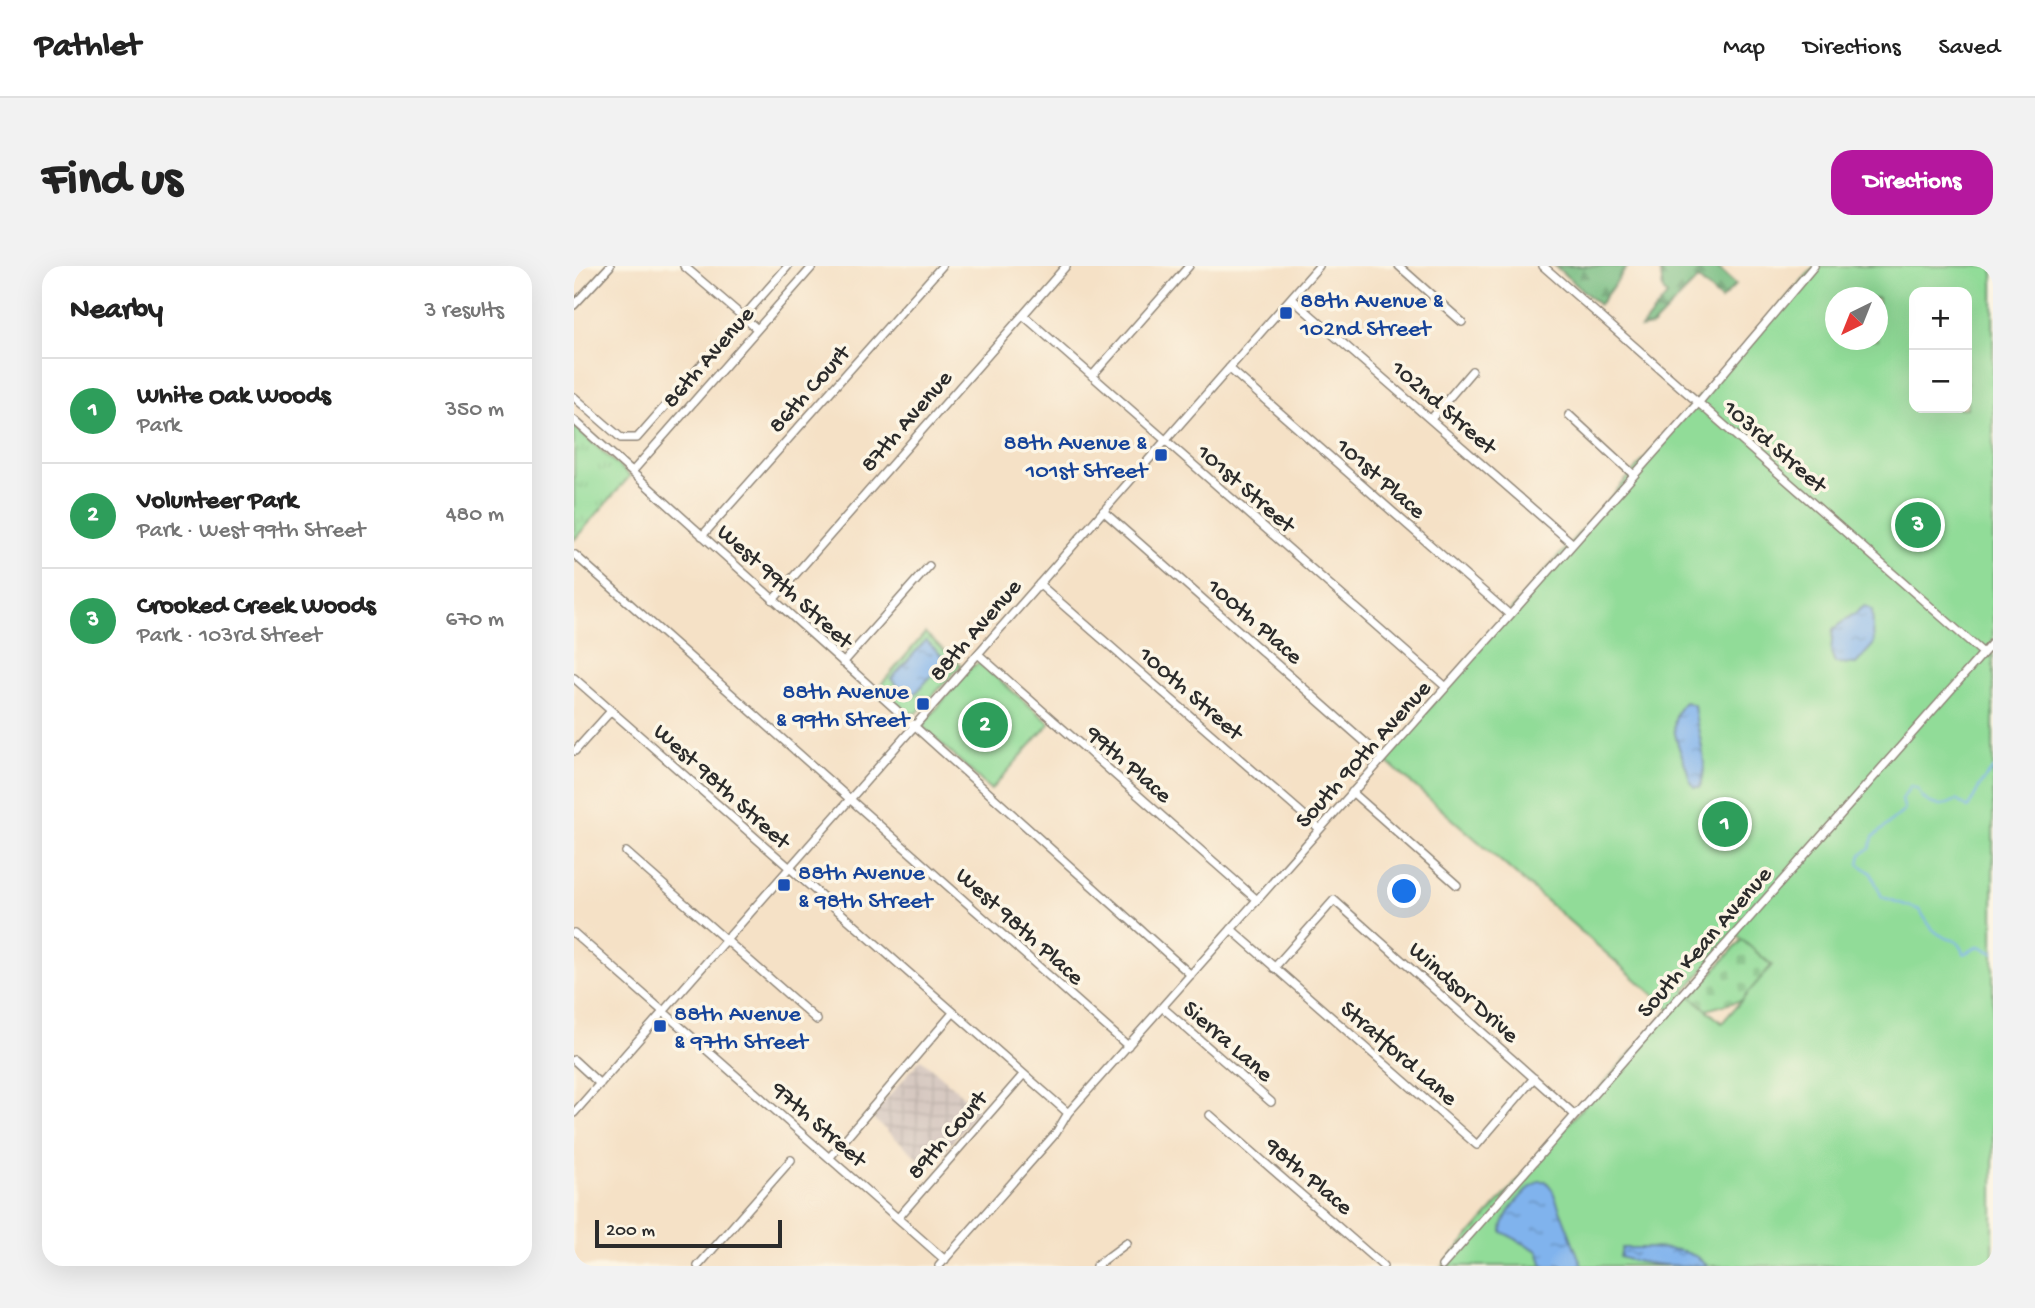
<!DOCTYPE html>
<meta charset="utf-8">
<style>
:root{--surface:#fff;--page:#f2f2f2;--text:#222;--muted:#767676;--line:#e0e0e0;--accent:#b5179e}
body{margin:0;font-family:"Gochi Hand",sans-serif;background:var(--page);color:var(--text)}
.controls{position:absolute;right:21px;top:21px;display:grid;overflow:hidden;border-radius:14px;box-shadow:0 7px 28px #0002}
.controls button{width:63px;height:63px;display:grid;place-items:center;padding:0;border:0;border-bottom:2px solid var(--line);background:var(--surface);color:var(--text);font:35px sans-serif}
.compass{position:absolute;left:1251px;top:21px;width:63px;height:63px;border-radius:50%;background:var(--surface);box-shadow:0 7px 28px #0002;rotate:223deg}
.scale{position:absolute;left:21px;bottom:18px;width:187px;box-sizing:border-box;padding-left:7px;border:4px solid #2b2b2b;border-top:0;font-size:19px;line-height:24px;white-space:nowrap;color:#2b2b2b;-webkit-text-stroke:5px #fcf5e5;paint-order:stroke}
.you{position:absolute;left:831px;top:626px;width:24px;height:24px;margin:-18px;border:5px solid #fff;border-radius:50%;background:#1a73e8;box-shadow:0 0 0 10px #1a73e833}
.badge{display:grid;place-items:center;width:46px;height:46px;border-radius:50%;background:var(--accent);color:#fff;font-size:23px;font-weight:700}
.pin{position:absolute;translate:-50% -50%;border:4px solid #fff;box-shadow:0 2px 7px #0006}
.list{margin:0;padding:0;list-style:none}
h2{display:flex;justify-content:space-between;align-items:center;height:91px;margin:0;padding:0 28px;font-size:30px}
h2 small{font-size:23px;font-weight:400;color:var(--muted)}
.list li{display:grid;grid-template-columns:46px 1fr auto;gap:21px;align-items:center;box-sizing:border-box;height:105px;padding:0 28px;border-top:2px solid var(--line)}
.list b{display:block;font-size:26px;white-space:nowrap}
.list p{margin:0;font-size:23px;white-space:nowrap;color:var(--muted)}
.list em{font-size:23px;font-style:normal;color:var(--muted)}
.map{position:relative;flex:none;width:1419px;height:1000px;overflow:hidden;border-radius:21px}
header{display:flex;align-items:center;gap:42px;box-sizing:border-box;height:98px;padding:0 35px;background:var(--surface);border-bottom:2px solid var(--line)}
header strong{font-size:33px}
nav{display:flex;gap:38px;margin-inline-start:auto;font-size:24px}
.intro{display:flex;align-items:center;justify-content:space-between;box-sizing:border-box;height:168px;padding:0 42px}
h1{margin:0;font-size:49px}
.button{padding:18px 32px;border-radius:21px;background:var(--accent);color:#fff;font-size:24px;font-weight:700}
main{display:flex;gap:42px;padding:0 42px}
aside{flex:1;background:var(--surface);border-radius:21px;box-shadow:0 7px 28px #0002}
.map>svg:first-child{display:block}
.industrial{fill:url(#industrial-grid)}
.grass{fill:url(#grass-tufts);stroke:#5e8462;stroke-width:2}
.forest{fill:url(#forest-firs);stroke:#507456;stroke-width:2}
.cemetery{fill:url(#cemetery-stones);stroke:#5e8462;stroke-width:2}
.park{fill:#91dc98;stroke:#5e8462;stroke-width:2;fill-rule:evenodd}
.water{fill:url(#water-ripples);stroke:#566f8c;stroke-width:2}
.lines{fill:none;stroke-linecap:round;stroke-linejoin:round}
.stream{stroke:#80b3ed;stroke-width:2}
.minor-casing{stroke:#908678;stroke-width:10}
.minor{stroke:#fff;stroke-width:7}
.transit-dot{fill:#1a4fb4;stroke:#fcf5e5;stroke-width:2.5}
.labels{text-anchor:middle;stroke-width:7;stroke-linejoin:round;paint-order:stroke}
.transit-label{font-size:24px;fill:#164399;stroke:#fcf5e5;text-anchor:start}
.street-label{font-size:24px;fill:#2b2b2b;stroke:#fcf5e5}
</style>
<header>
<strong>Pathlet</strong>
<nav><a>Map</a><a>Directions</a><a>Saved</a></nav>
</header>
<div class="intro"><h1>Find us</h1><a class="button">Directions</a></div>
<main>
<aside>
<h2>Nearby<small>3 results</small></h2>
<ul class="list">
<li><span class="badge" style="background:#2e9e5b">1</span><div><b>White Oak Woods</b><p>Park</p></div><em>350 m</em></li>
<li><span class="badge" style="background:#2e9e5b">2</span><div><b>Volunteer Park</b><p>Park · West 99th Street</p></div><em>480 m</em></li>
<li><span class="badge" style="background:#2e9e5b">3</span><div><b>Crooked Creek Woods</b><p>Park · 103rd Street</p></div><em>670 m</em></li>
</ul>
</aside>
<div class="map">
<svg width="1419" height="1000" viewBox="0 0 1419 1000">
<defs>
<pattern id="industrial-grid" width="8" height="8" patternUnits="userSpaceOnUse" patternTransform="scale(1.75)"><rect width="8" height="8" fill="#cfc0ba"/><path d="M0 4h8M4 0v8" fill="none" stroke="#b2a5a0"/></pattern>
<pattern id="grass-tufts" width="24" height="20" patternUnits="userSpaceOnUse" patternTransform="scale(1.75)"><rect width="24" height="20" fill="#91dc98"/><path d="M3 7l-1-3M5 7V3M7 7l1-3M15 17l-1-3M17 17v-4M19 17l1-3" fill="none" stroke="#7dbd83"/></pattern>
<pattern id="forest-firs" width="22" height="20" patternUnits="userSpaceOnUse" patternTransform="scale(1.75)"><rect width="22" height="20" fill="#74bc80"/><path d="M5 1l3.5 6h-7zM16 11l3.5 6h-7z" fill="#5f9969"/></pattern>
<pattern id="cemetery-stones" width="16" height="16" patternUnits="userSpaceOnUse" patternTransform="scale(1.75)"><rect width="16" height="16" fill="#91dc98"/><path d="M2 7V4a2 2 0 0 1 4 0v3zM10 15v-3a2 2 0 0 1 4 0v3z" fill="#7dbd83"/></pattern>
<pattern id="water-ripples" width="26" height="14" patternUnits="userSpaceOnUse" patternTransform="scale(1.75)"><rect width="26" height="14" fill="#80b3ed"/><path d="M2 4q2-2 4 0t4 0M15 11q2-2 4 0t4 0" fill="none" stroke="#6992c0"/></pattern>
</defs>
<rect width="100%" height="100%" fill="#fcf5e5"/>
<filter id="ink" filterUnits="userSpaceOnUse"><feTurbulence type="fractalNoise" baseFrequency=".0143" numOctaves="2"/><feDisplacementMap in="SourceGraphic" scale="14" xChannelSelector="R" yChannelSelector="G"/><feConvolveMatrix kernelMatrix="1 2 1 2 8 2 1 2 1" color-interpolation-filters="sRGB"/></filter>
<filter id="wash" filterUnits="userSpaceOnUse"><feTurbulence type="fractalNoise" baseFrequency=".00686" numOctaves="4" result="noise"/><feDisplacementMap in="SourceGraphic" scale="28" xChannelSelector="R" yChannelSelector="G"/><feGaussianBlur stdDeviation="1.57" result="paint"/><feColorMatrix in="noise" values="0 0 0 0 0 0 0 0 0 0 0 0 0 0 0 0 0 1.4 0 .05"/><feComposite in="paint" operator="in"/></filter>
<g filter="url(#wash)">
<rect width="100%" height="100%" fill="#f5e1c6"/>
<path class="industrial" d="M347 793 406 844 356 902 297 851Z"/>
<path class="grass" d="M0 160 56 210 0 274Z
M351 367 387 399 343 447 335 448 304 422Z"/>
<path class="forest" d="M981 0H1054L1025 39Z
M1086 0H1142L1162 18 1147 34 1124 13 1078 60 1067 62 1093 30 1089 24Z"/>
<path class="cemetery" d="M1168 673 1220 720 1132 744 1117 731Z"/>
<path class="park" d="M1241 0H1419V376L1413 383 1419 388V1000H868L1096 743 812 495 906 379ZM1340 26H1393V142H1340ZM1262 32H1304V74H1262ZM1161 668 1198 699 1148 757 1111 725Z
M405 397 476 457 417 524 348 460 396 402Z"/>
<path class="water" d="M1291 340 1298 344 1300 378 1282 398 1261 397 1257 386 1259 363Z
M352 374 372 394 337 432 317 413Z
M1111 436 1120 439C1122 465 1137 496 1126 521H1120L1116 515C1112 490 1086 459 1111 436Z
M965 915H972L978 923 1008 1000H969L964 985 928 966C927 949 951 924 965 915Z
M1048 982C1076 983 1114 977 1134 1000 1106 1000 1072 1000 1046 991Z"/>
<g class="lines">
<path class="stream" d="M1419 503 1408 516 1394 542 1382 534C1368 543 1350 540 1344 523L1336 520 1328 534 1331 544 1299 571 1296 583 1287 588 1285 598 1297 607 1308 631 1346 644C1356 662 1362 671 1383 675L1390 688 1406 680 1419 687"/>
</g>
</g>
<g filter="url(#ink)">
<g class="lines">
<g class="minor-casing">
<path id="minor" d="M110 0 182 62
M825 0 888 56
M969 0 1409 387
M717 32 999 278
M0 39 36 0
M449 49 872 421
M655 102 936 349
M518 110 615 0
M0 131 47 172H63L214 0
M995 149 1060 209
M857 153 898 105
M0 154 617 709
M58 206 239 0
M529 245 809 492
M128 270 368 0
M1 289 554 780
M465 318 746 563
M199 334 492 0
M404 388 683 634
M269 397 355 300
M0 412 494 847
M1 485 37 445
M778 526 883 619
M52 586 243 754
M657 663 903 879 960 812
M0 667 371 994
M700 702 760 634 1001 849
M588 741 697 836
M0 794 26 818
M0 847 745 0
M636 849 809 1000
M256 891 379 747
M324 952 449 809
M124 1000 217 894
M365 1000 482 867 494 847 1125 136 1240 0
M522 1000 553 977
M868 1000 1419 376"/>
</g>
<use href="#minor" class="minor"/>
</g>
</g>
<g class="transit-dot">
<rect x="705" y="40" width="14" height="14" rx="3.5"/>
<rect x="580" y="182" width="14" height="14" rx="3.5"/>
<rect x="342" y="431" width="14" height="14" rx="3.5"/>
<rect x="203" y="612" width="14" height="14" rx="3.5"/>
<rect x="79" y="753" width="14" height="14" rx="3.5"/>
</g>
<g class="labels">
<g class="transit-label">
<text x="726" y="41">88th Avenue &amp;<tspan x="726" dy="28">102nd Street</tspan></text>
<text x="573" y="183" text-anchor="end">88th Avenue &amp;<tspan x="573" dy="28">101st Street</tspan></text>
<text x="335" y="432" text-anchor="end">88th Avenue<tspan x="335" dy="28">&amp; 99th Street</tspan></text>
<text x="224" y="613">88th Avenue<tspan x="224" dy="28">&amp; 98th Street</tspan></text>
<text x="100" y="754">88th Avenue<tspan x="100" dy="28">&amp; 97th Street</tspan></text>
</g>
<g class="street-label">
<text transform="translate(133 90) rotate(-49)" y="8">86th Avenue</text>
<text transform="translate(234 122) rotate(-48)" y="8">86th Court</text>
<text transform="translate(871 140) rotate(41)" y="8">102nd Street</text>
<text transform="translate(331 154) rotate(-49)" y="8">87th Avenue</text>
<text transform="translate(1202 179) rotate(41)" y="8">103rd Street</text>
<text transform="translate(808 211) rotate(41)" y="8">101st Place</text>
<text transform="translate(673 221) rotate(41)" y="8">101st Street</text>
<text transform="translate(212 319) rotate(42)" y="8">West 99th Street</text>
<text transform="translate(682 354) rotate(41)" y="8">100th Place</text>
<text transform="translate(400 363) rotate(-49)" y="8">88th Avenue</text>
<text transform="translate(618 426) rotate(41)" y="8">100th Street</text>
<text transform="translate(788 487) rotate(-48)" y="8">South 90th Avenue</text>
<text transform="translate(556 497) rotate(41)" y="8">99th Place</text>
<text transform="translate(149 519) rotate(42)" y="8">West 98th Street</text>
<text transform="translate(447 659) rotate(42)" y="8">West 98th Place</text>
<text transform="translate(1129 675) rotate(-49)" y="8">South Kean Avenue</text>
<text transform="translate(891 725) rotate(42)" y="8">Windsor Drive</text>
<text transform="translate(655 774) rotate(41)" y="8">Sierra Lane</text>
<text transform="translate(826 786) rotate(41)" y="8">Stratford Lane</text>
<text transform="translate(246 857) rotate(41)" y="8">97th Street</text>
<text transform="translate(372 868) rotate(-49)" y="8">89th Court</text>
<text transform="translate(736 909) rotate(40)" y="8">98th Place</text>
</g>
</g>
</svg>
<div class="controls">
<button>+</button>
<button>−</button>
</div>
<svg class="compass" viewBox="-18 -18 36 36"><path d="M0-13l5 13h-10z" fill="#e53935"/><path d="M0 13l5-13h-10z" fill="#767676"/></svg>
<div class="scale">200 m</div>
<div class="you"></div>
<div class="pin badge" style="left:1151px;top:558px;background:#2e9e5b">1</div>
<div class="pin badge" style="left:411px;top:459px;background:#2e9e5b">2</div>
<div class="pin badge" style="left:1344px;top:259px;background:#2e9e5b">3</div>
</div>
</main>
